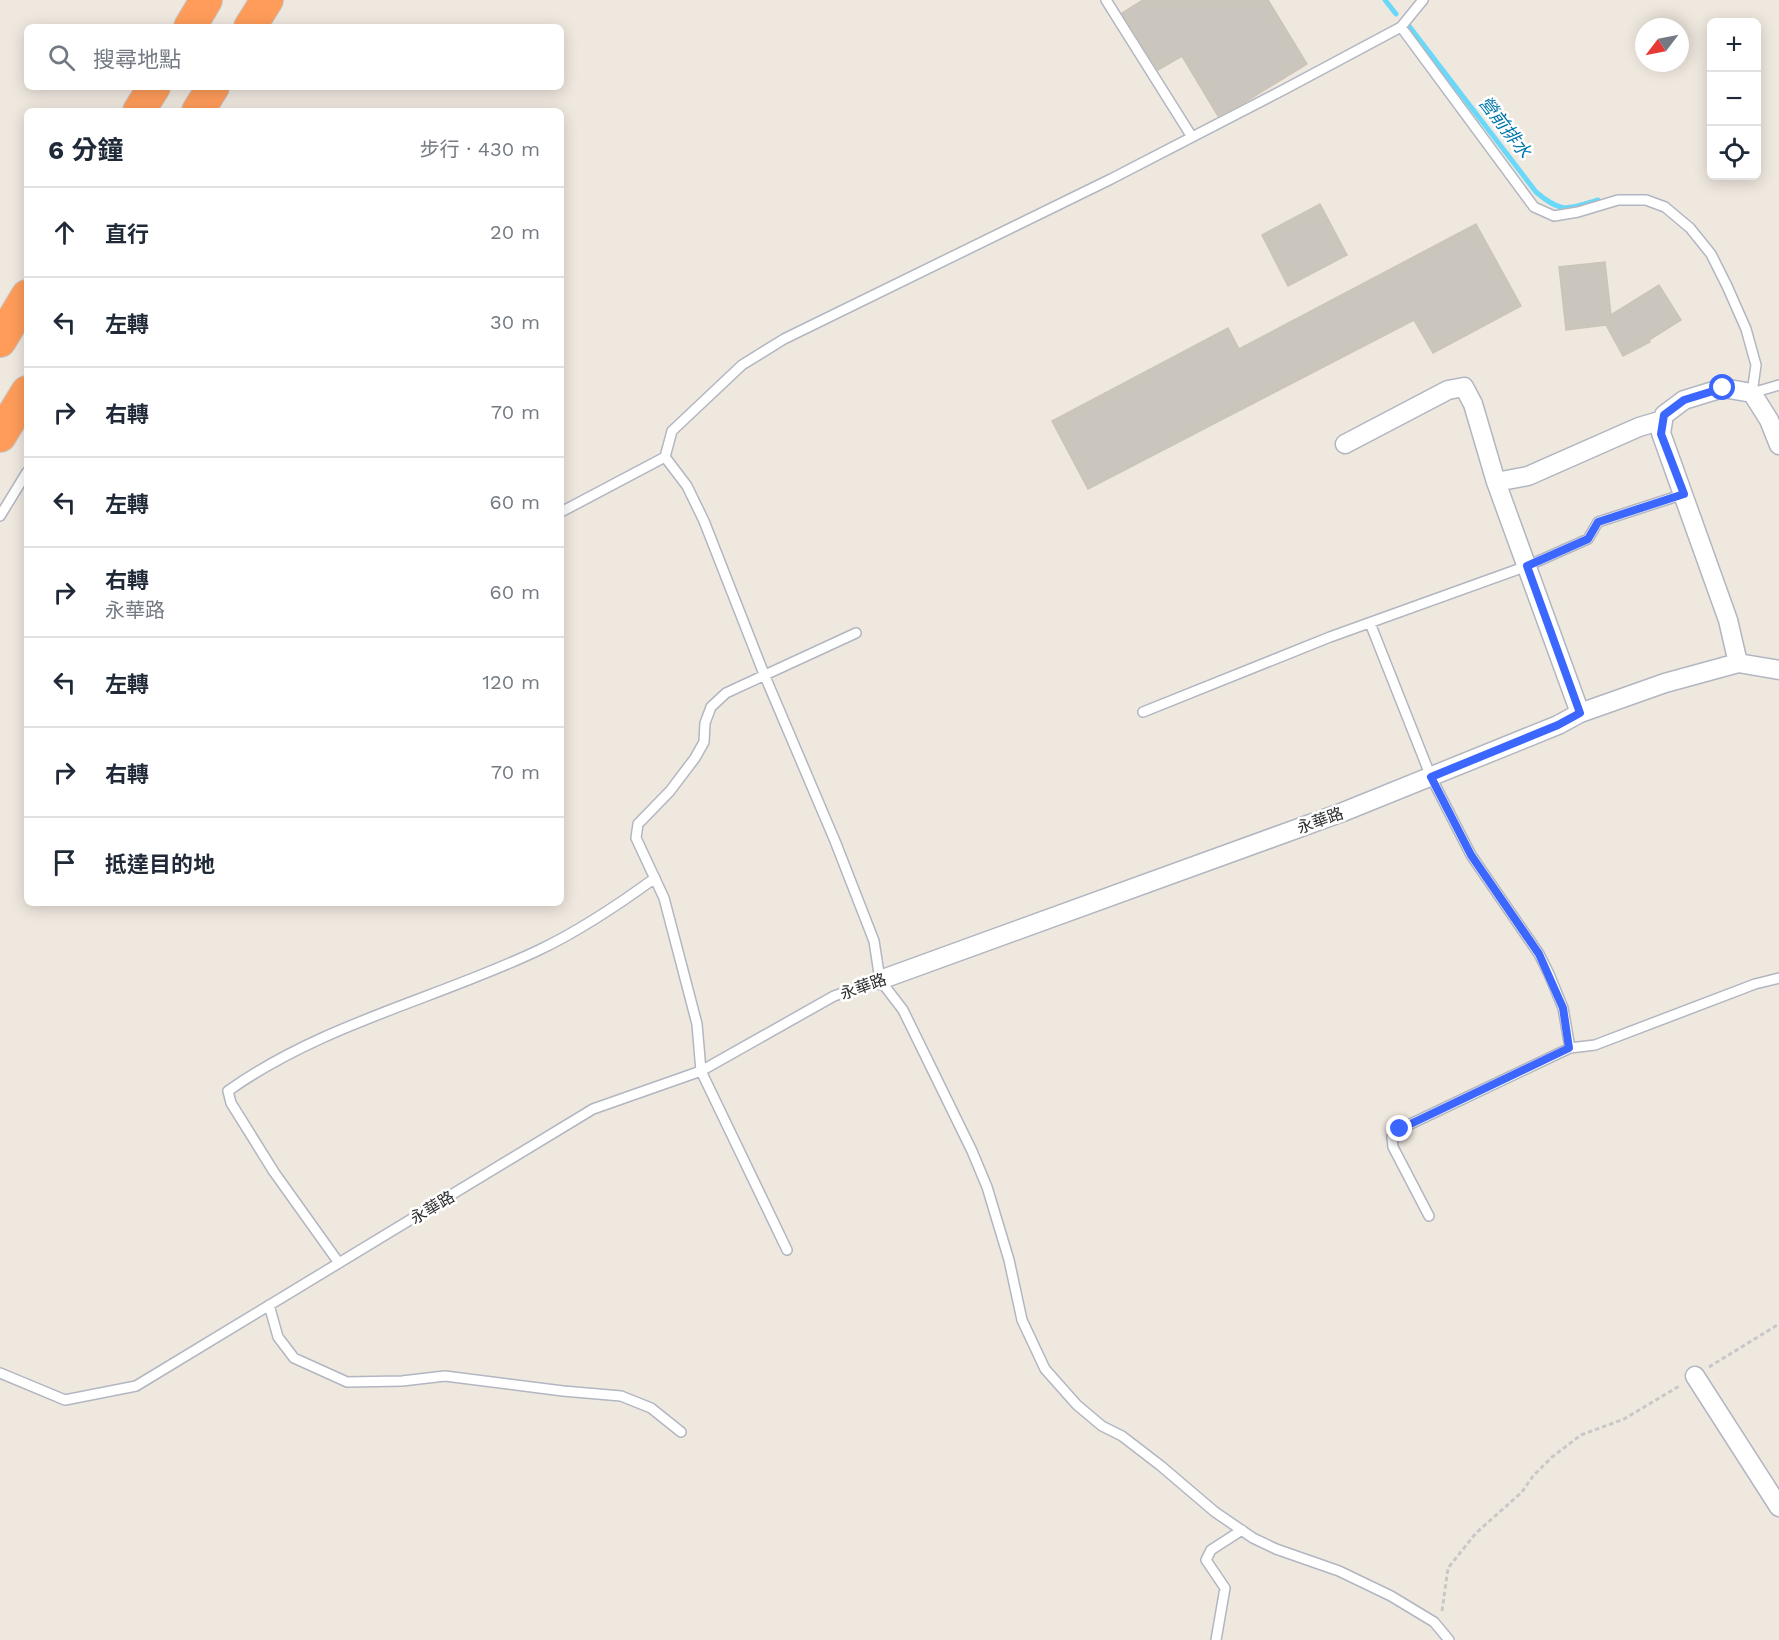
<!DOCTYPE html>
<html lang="zh-TW">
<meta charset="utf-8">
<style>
:root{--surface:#fff;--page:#f6f6f7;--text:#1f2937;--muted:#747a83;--line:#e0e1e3}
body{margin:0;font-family:"Work Sans","Noto Sans TC",sans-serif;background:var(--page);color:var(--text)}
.controls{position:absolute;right:18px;top:18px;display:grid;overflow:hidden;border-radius:9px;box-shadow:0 3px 15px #0003}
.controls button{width:54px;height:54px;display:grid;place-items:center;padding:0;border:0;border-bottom:2px solid var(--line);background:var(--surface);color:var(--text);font:30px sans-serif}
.compass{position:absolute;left:1635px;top:18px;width:54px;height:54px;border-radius:50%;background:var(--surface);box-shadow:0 3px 15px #0003;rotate:238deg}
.stop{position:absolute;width:18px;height:18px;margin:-14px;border:4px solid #3c67ff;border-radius:50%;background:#fff}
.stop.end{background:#3c67ff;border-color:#fff;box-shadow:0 2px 6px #0008}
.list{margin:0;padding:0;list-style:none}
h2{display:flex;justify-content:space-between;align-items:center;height:78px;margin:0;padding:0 24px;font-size:26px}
h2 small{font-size:20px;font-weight:400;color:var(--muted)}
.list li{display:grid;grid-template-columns:39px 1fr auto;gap:18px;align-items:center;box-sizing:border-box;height:90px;padding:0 24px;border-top:2px solid var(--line)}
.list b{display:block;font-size:22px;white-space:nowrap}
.list p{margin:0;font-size:20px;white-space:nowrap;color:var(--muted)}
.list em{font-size:20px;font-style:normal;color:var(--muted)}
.icon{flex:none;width:33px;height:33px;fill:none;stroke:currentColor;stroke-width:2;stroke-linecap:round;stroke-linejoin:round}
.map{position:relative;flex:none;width:1779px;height:1640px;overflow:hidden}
.search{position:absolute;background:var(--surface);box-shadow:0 3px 15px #0003;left:24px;top:24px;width:540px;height:66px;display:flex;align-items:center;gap:15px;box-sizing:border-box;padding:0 21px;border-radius:9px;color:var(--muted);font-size:22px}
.panel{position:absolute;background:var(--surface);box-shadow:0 3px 15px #0003;left:24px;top:108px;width:540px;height:798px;border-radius:9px}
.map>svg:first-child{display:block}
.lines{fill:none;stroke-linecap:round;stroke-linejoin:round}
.stream{stroke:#6ad8f9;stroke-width:5}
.building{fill:#cbc6bd;stroke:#cbc4b7;stroke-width:1.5}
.service-casing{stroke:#b2b6c1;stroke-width:12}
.minor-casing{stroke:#b2b6c1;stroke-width:21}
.motorway-casing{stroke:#c8c8c8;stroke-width:34}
.path{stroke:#c8c8c8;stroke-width:3;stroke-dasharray:4.5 3;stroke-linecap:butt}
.service{stroke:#fff;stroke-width:9}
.minor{stroke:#fff;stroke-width:18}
.motorway{stroke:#ff9c5a;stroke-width:32}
.route{stroke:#3c67ff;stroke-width:8}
.labels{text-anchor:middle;stroke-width:5;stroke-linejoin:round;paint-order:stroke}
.street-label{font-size:16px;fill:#2d2d2d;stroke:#fff}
.water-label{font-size:18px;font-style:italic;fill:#0177ac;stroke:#fff}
</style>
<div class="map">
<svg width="1779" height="1640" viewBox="0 0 1779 1640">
<rect width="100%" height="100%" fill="#efe8df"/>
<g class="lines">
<path class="stream" d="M1385 0 1396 14
M1409 26 1536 192C1562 214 1567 209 1598 200"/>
</g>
<path class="building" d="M1143 0H1268L1307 64 1245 102 1218 116 1182 56 1158 70 1122 13Z
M1320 204 1347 255 1288 286 1262 235Z
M1476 224 1521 306 1433 353 1414 320 1088 489 1052 421 1228 328 1239 349Z
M1605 262 1611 315 1659 285 1681 320 1649 340 1650 342 1623 356 1606 325 1566 330 1559 267Z"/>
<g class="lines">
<g class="service-casing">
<path id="service" d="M1106 0 1192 137
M1401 27 1534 207 1554 216 1578 212 1618 200H1646L1665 207 1690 228 1711 254 1727 286 1746 329 1756 365 1752 393 1779 385
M665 457 687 486 704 521 764 674 835 841 874 941 880 980 903 1010 972 1151 987 1187 1009 1260 1022 1320 1045 1369 1077 1405 1102 1426 1122 1436 1161 1466 1215 1512 1253 1538 1276 1549 1339 1571 1391 1596 1434 1622 1449 1640
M561 512 665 457 672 431 742 365 784 339 1111 179 1285 89 1401 27 1423 0
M0 516 27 472
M1370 623 1431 777 1471 855 1539 954 1549 974 1563 1008 1570 1048
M1143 712 1330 637 1527 566 1588 539 1598 522 1684 494
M1429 1216 1393 1147 1392 1137 1400 1129 1570 1048 1595 1045 1755 984 1779 978
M787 1250 701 1071 697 1024 664 898 636 838 638 824 670 791 695 758 704 742 705 723 711 707 726 693 856 633
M339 1263 274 1172 231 1103 228 1091C322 1024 436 999 539 950 581 930 618 905 655 878
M269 1305 278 1337 294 1358 347 1382 402 1381 445 1376 563 1391 621 1396 651 1408 681 1432
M0 1373 65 1400 136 1386 593 1109 701 1071 834 996 880 980
M1216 1640 1225 1588 1206 1560 1211 1550 1242 1530"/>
</g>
<g class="minor-casing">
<path id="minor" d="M1345 444 1448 390 1464 387 1473 404 1496 482 1580 713
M1496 482 1528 476 1639 427 1663 420
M1738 663 1728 620 1661 433 1664 415 1684 400 1723 388 1752 393 1769 420 1779 445
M880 980 1343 812 1558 725 1580 713 1665 683 1738 663 1779 670
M1695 1376 1779 1507"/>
</g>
<g class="motorway-casing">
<path id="motorway" d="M190 27 206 0
M250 27 267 0
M139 111 154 87
M198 111 213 87
M0 341 27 296
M0 436 27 392"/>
</g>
<path class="path" d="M1709 1367 1779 1324
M1442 1611 1448 1568 1476 1533 1522 1492 1533 1476 1552 1457 1581 1435 1624 1419 1681 1385"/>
<use href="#service" class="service"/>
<use href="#minor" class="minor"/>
<use href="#motorway" class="motorway"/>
</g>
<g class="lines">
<path class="route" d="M1400 1129 1569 1048 1563 1008 1539 954 1471 855 1431 777 1558 725 1580 713 1527 566 1588 539 1598 522 1684 494 1661 434 1664 415 1684 400 1723 388"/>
</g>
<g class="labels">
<g class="street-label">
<text transform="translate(1320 820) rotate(-20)" y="6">永華路</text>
<text transform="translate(863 986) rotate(-20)" y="6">永華路</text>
<text transform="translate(432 1207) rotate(-31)" y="6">永華路</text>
</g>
<g class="water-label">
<text transform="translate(1505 127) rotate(52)" y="6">營前排水</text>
</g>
</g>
</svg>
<div class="controls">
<button>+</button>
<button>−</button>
<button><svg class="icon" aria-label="locate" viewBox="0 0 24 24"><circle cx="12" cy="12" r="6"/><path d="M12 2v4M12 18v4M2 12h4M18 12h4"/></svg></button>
</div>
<svg class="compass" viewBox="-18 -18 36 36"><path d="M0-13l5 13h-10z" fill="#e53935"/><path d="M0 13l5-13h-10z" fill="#747a83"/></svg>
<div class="stop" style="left:1723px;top:388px"></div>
<div class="stop end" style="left:1400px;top:1129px"></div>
<div class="search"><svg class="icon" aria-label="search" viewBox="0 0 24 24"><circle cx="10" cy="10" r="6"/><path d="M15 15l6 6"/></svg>搜尋地點</div>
<section class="panel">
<h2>6 分鐘<small>步行 · 430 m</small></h2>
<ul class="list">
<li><svg class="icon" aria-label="ahead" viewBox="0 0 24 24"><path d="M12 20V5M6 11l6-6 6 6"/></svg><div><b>直行</b></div><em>20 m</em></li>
<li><svg class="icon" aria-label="left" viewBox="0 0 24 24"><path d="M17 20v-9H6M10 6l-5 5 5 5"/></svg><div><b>左轉</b></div><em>30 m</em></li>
<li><svg class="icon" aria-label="right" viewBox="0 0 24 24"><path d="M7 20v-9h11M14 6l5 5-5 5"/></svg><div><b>右轉</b></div><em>70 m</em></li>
<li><svg class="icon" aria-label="left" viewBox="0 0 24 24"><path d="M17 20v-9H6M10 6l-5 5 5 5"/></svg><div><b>左轉</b></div><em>60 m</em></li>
<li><svg class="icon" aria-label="right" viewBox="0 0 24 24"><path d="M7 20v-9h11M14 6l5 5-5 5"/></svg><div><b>右轉</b><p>永華路</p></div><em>60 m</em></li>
<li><svg class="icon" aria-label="left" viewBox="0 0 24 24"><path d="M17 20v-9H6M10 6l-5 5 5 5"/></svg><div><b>左轉</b></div><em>120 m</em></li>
<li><svg class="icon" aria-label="right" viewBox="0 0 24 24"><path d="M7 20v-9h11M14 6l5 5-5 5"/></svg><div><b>右轉</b></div><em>70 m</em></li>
<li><svg class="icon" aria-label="arrive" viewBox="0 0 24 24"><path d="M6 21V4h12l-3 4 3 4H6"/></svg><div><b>抵達目的地</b></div></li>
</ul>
</section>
</div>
